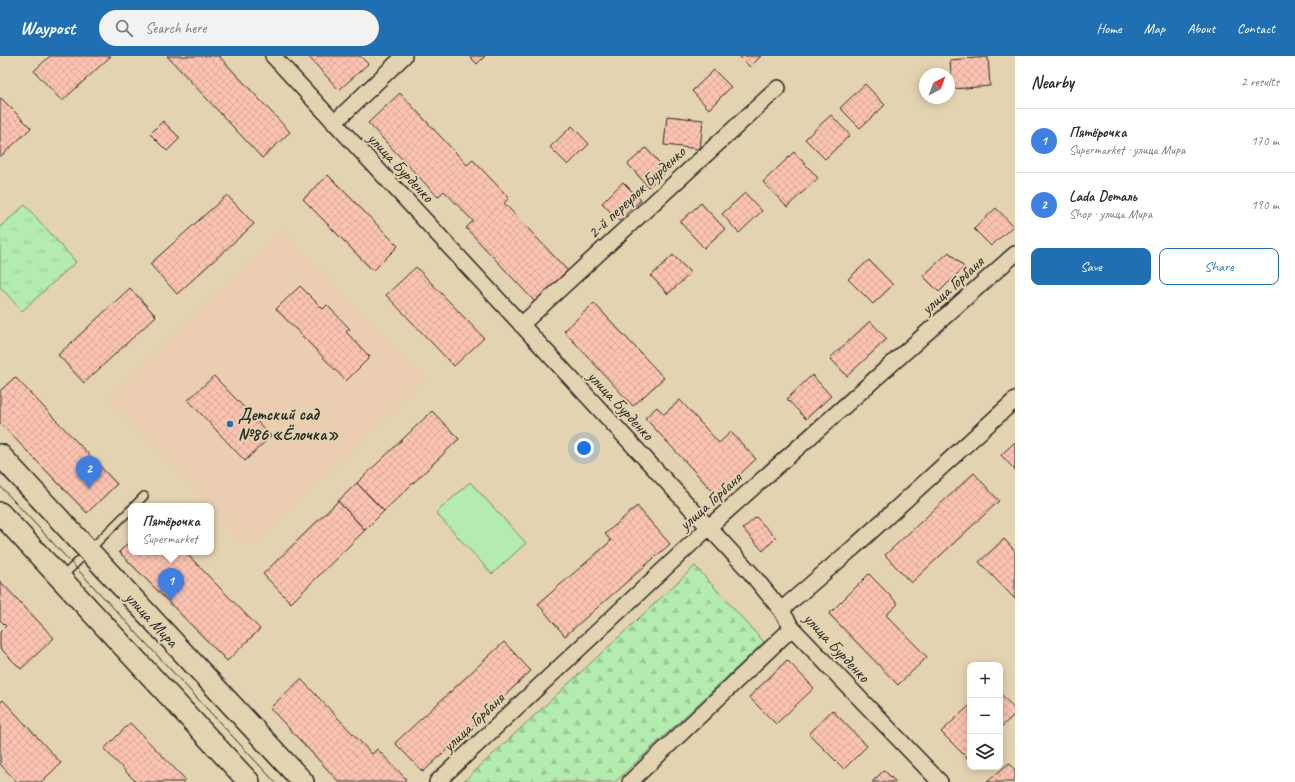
<!DOCTYPE html>
<meta charset="utf-8">
<style>
:root{--surface:#fff;--page:#f2f2f3;--text:#2b2b33;--muted:#7c7c81;--line:#e1e1e2;--accent:#1f6fb2}
body{margin:0;font-family:Caveat,sans-serif;background:var(--page);color:var(--text)}
.controls{position:absolute;right:12px;bottom:12px;display:grid;overflow:hidden;border-radius:8px;box-shadow:0 2px 10px #0003}
.controls button{width:36px;height:36px;display:grid;place-items:center;padding:0;border:0;border-bottom:1px solid var(--line);background:var(--surface);color:var(--text);font:20px sans-serif}
.compass{position:absolute;left:919px;top:12px;width:36px;height:36px;border-radius:50%;background:var(--surface);box-shadow:0 2px 10px #0003;rotate:41deg}
.you{position:absolute;left:584px;top:392px;width:14px;height:14px;margin:-10px;border:3px solid #fff;border-radius:50%;background:#1a73e8;box-shadow:0 0 0 6px #1a73e833}
.badge{display:grid;place-items:center;width:26px;height:26px;border-radius:50%;background:var(--accent);color:#fff;font-size:13px;font-weight:700}
.pin{position:absolute;translate:-50% -33px;filter:drop-shadow(0 1px 2px #0008)}
.pin::after{content:'';position:absolute;top:21px;width:14px;height:12px;background:inherit;clip-path:polygon(0 0,100% 0,50% 100%)}
.popup{position:absolute;left:128px;top:447px;width:86px;height:52px;box-sizing:border-box;display:grid;place-content:center;border-radius:8px;background:var(--surface);filter:drop-shadow(0 1px 3px #0005);font-size:13px;white-space:nowrap;color:var(--muted)}
.popup b{font-size:15px;color:var(--text)}
.popup::after{content:'';position:absolute;left:50%;top:100%;margin-left:-8px;border:8px solid transparent;border-top-color:var(--surface)}
.list{margin:0;padding:0;list-style:none}
h2{display:flex;justify-content:space-between;align-items:center;height:52px;margin:0;padding:0 16px;font-size:17px}
h2 small{font-size:13px;font-weight:400;color:var(--muted)}
.list li{display:grid;grid-template-columns:26px 1fr auto;gap:12px;align-items:center;box-sizing:border-box;height:64px;padding:0 16px;border-top:1px solid var(--line)}
.list b{display:block;font-size:15px;white-space:nowrap}
.list p{margin:0;font-size:13px;white-space:nowrap;color:var(--muted)}
.list em{font-size:13px;font-style:normal;color:var(--muted)}
.actions{display:flex;gap:8px;padding:12px 16px}
.actions a{flex:1;padding:9px 0;border:1px solid var(--accent);border-radius:8px;text-align:center;font-size:14px;color:var(--accent)}
.actions .main{background:var(--accent);color:#fff}
.icon{flex:none;width:22px;height:22px;fill:none;stroke:currentColor;stroke-width:2;stroke-linecap:round;stroke-linejoin:round}
.map{position:relative;flex:none;width:1015px;height:726px;overflow:hidden}
header{display:flex;align-items:center;gap:24px;box-sizing:border-box;height:56px;padding:0 20px;background:var(--accent);color:#fff}
header strong{font-size:19px}
nav{display:flex;gap:22px;margin-inline-start:auto;font-size:14px}
.search{width:280px;height:36px;background:var(--page);display:flex;align-items:center;gap:10px;box-sizing:border-box;padding:0 14px;border-radius:22px;color:var(--muted);font-size:15px}
main{display:flex}
aside{flex:1;background:var(--surface)}
.map>svg:first-child{display:block}
.built{fill:#ebceb1}
.forest{fill:url(#forest-firs);stroke:#708b6c}
.park{fill:url(#park-tufts);stroke:#708b6c}
.pitch{fill:#b4ebae;stroke:#708b6c}
.building{fill:url(#building-cross-hatch);stroke:#2b2b2b}
.lines{fill:none;stroke-linecap:round;stroke-linejoin:round}
.lane-casing{stroke:#2b2b2b;stroke-width:10}
.street-casing{stroke:#2b2b2b;stroke-width:18}
.secondary-casing{stroke:#2b2b2b;stroke-width:24}
.lane{stroke:#e4d3b0;stroke-width:7}
.street{stroke:#e4d3b0;stroke-width:15}
.secondary{stroke:#e4d3b0;stroke-width:21}
.tram{stroke:#2b2b2b;stroke-width:1}
.poi-dot{fill:#1f6fb2;stroke:#e4d3b0;stroke-width:1.5}
.labels{text-anchor:middle;stroke-width:4;stroke-linejoin:round;paint-order:stroke}
.street-label{font-size:17px;fill:#2b2b2b;stroke:#e4d3b0}
.poi-label{font-size:17px;font-weight:bold;fill:#2b2b2b;stroke:#e4d3b0;text-anchor:start}
</style>
<header>
<strong>Waypost</strong>
<div class="search"><svg class="icon" aria-label="search" viewBox="0 0 24 24"><circle cx="10" cy="10" r="6"/><path d="M15 15l6 6"/></svg>Search here</div>
<nav><a>Home</a><a>Map</a><a>About</a><a>Contact</a></nav>
</header>
<main>
<div class="map">
<svg width="1015" height="726" viewBox="0 0 1015 726">
<defs>
<pattern id="forest-firs" width="22" height="20" patternUnits="userSpaceOnUse"><rect width="22" height="20" fill="#b4ebae"/><path d="M5 1l3.5 6h-7zM16 11l3.5 6h-7z" fill="#9bca96"/></pattern>
<pattern id="park-tufts" width="24" height="20" patternUnits="userSpaceOnUse"><rect width="24" height="20" fill="#b4ebae"/><path d="M3 7l-1-3M5 7V3M7 7l1-3M15 17l-1-3M17 17v-4M19 17l1-3" fill="none" stroke="#9bca96"/></pattern>
<pattern id="building-cross-hatch" width="8" height="8" patternUnits="userSpaceOnUse"><rect width="8" height="8" fill="#fcc3b2"/><path d="M0 0l8 8M0 8l8-8" fill="none" stroke="#d8a899"/></pattern>
</defs>
<rect width="100%" height="100%" fill="#e4d3b0"/>
<filter id="ink" filterUnits="userSpaceOnUse"><feTurbulence type="fractalNoise" baseFrequency=".025" numOctaves="2"/><feDisplacementMap in="SourceGraphic" scale="8" xChannelSelector="R" yChannelSelector="G"/><feConvolveMatrix kernelMatrix="1 2 1 2 8 2 1 2 1" color-interpolation-filters="sRGB"/></filter>
<g filter="url(#ink)">
<path class="built" d="M283 173 427 324 249 493 211 454V450H208L105 342Z"/>
<path class="forest" d="M695 510 764 586 615 726H463Z"/>
<path class="park" d="M25 149 76 206 22 255 0 231V171Z"/>
<path class="pitch" d="M470 426 526 487 492 518 436 457Z"/>
<path class="building" d="M50 0H111L62 45 34 15Z
M167 0H219L290 76 262 102Z
M308 0H360L368 8 339 34Z
M469 0H485L477 8Z
M739 0H761L750 11Z
M988 1 990 30 952 33 950 4Z
M714 14 731 31 709 53 692 35Z
M865 28 885 49 860 72 840 52Z
M400 37 467 109 473 104 509 142 504 147 569 216 536 247 466 172 473 165 444 135 438 141 368 67Z
M1 42 31 72 0 101V43Z
M831 59 850 79 825 103 805 83Z
M667 60 703 64 700 93 664 89Z
M163 65 180 82 167 95 150 78Z
M572 70 589 88 568 109 550 91Z
M646 92 667 115 648 131 628 108Z
M794 96 818 122 787 151 763 126Z
M328 119 398 190 373 215 303 143Z
M623 126 641 144 619 165 602 147Z
M745 137 762 155 739 177 722 158Z
M227 139 254 168 177 238 150 208Z
M701 147 725 173 704 192 680 166Z
M996 152 1013 170 991 190 974 173Z
M949 196 964 211 939 236 923 220Z
M673 199 691 217 668 238 651 220Z
M869 204 893 229 873 248 848 223Z
M416 211 484 282 454 310 386 239Z
M300 230 323 253 327 249 350 273 346 276 370 301 346 325 276 253Z
M130 232 156 260 84 327 58 299Z
M594 247 664 322 633 350 564 275Z
M870 265 887 283 847 320 830 302Z
M812 319 831 340 806 363 787 343Z
M214 320 271 380 245 405 188 344Z
M15 321 117 428 87 457 0 367V335Z
M680 344 719 387 731 376 756 403 717 440 645 362 657 351 664 358Z
M432 355 459 383 384 455 357 427Z
M1015 386V414L1001 399Z
M974 417 999 445 911 527 885 499Z
M357 427 384 455 365 474 338 445Z
M338 445 365 474 291 547 263 518Z
M637 450 670 488 565 580 538 548 611 485 605 478Z
M756 461 776 482 763 495 743 473Z
M1004 483 1015 495V543L979 506Z
M131 484V496H185L260 573 227 605 119 496Z
M869 518 898 548 886 559 927 601 898 629 829 558Z
M0 525 54 582 21 613 0 592V576L6 570 0 564Z
M504 586 531 615 423 716 395 687Z
M787 604 814 632 776 668 749 641Z
M301 623 372 698 377 693 406 723 403 726H339L270 652Z
M1000 637 1015 653V658L1000 672Z
M3 644 61 707 41 726H17L0 708V647Z
M970 649V701L968 703 941 676Z
M832 654 867 690 844 713 809 678Z
M130 667 185 723 183 726H136L104 693Z
M1009 707 1015 714V726H987Z
M884 714 896 726H872Z"/>
<g class="lines">
<g class="lane-casing">
<path id="lane" d="M134 450 144 440
M61 522 131 453"/>
</g>
<g class="street-casing">
<path id="street" d="M273 0 750 516 781 554 792 572 940 726
M334 67 404 0
M521 269 778 32
M781 554 853 492 1015 344
M437 726 709 471 1015 198
M630 726 792 572"/>
</g>
<g class="secondary-casing">
<path id="secondary" d="M0 399 303 726
M0 457 249 726"/>
</g>
<use href="#lane" class="lane"/>
<use href="#street" class="street"/>
<use href="#secondary" class="secondary"/>
<path class="tram" d="M0 416 288 726
M0 430 275 726"/>
</g>
</g>
<circle class="poi-dot" cx="230" cy="368" r="4"/>
<g class="labels">
<g class="street-label">
<text transform="translate(401 111) rotate(47)" y="6">улица Бурденко</text>
<text transform="translate(636 136) rotate(-43)" y="6">2-й переулок Бурденко</text>
<text transform="translate(952 229) rotate(-42)" y="6">улица Горбаня</text>
<text transform="translate(621 349) rotate(47)" y="6">улица Бурденко</text>
<text transform="translate(710 445) rotate(-42)" y="6">улица Горбаня</text>
<text transform="translate(152 563) rotate(47)" y="6">улица Мира</text>
<text transform="translate(837 591) rotate(47)" y="6">улица Бурденко</text>
<text transform="translate(473 666) rotate(-43)" y="6">улица Горбаня</text>
</g>
<g class="poi-label">
<text x="238" y="364">Детский сад<tspan x="238" dy="20">№86 «Ёлочка»</tspan></text>
</g>
</g>
</svg>
<div class="controls">
<button>+</button>
<button>−</button>
<button><svg class="icon" aria-label="layers" viewBox="0 0 24 24"><path d="M12 4l9 5-9 5-9-5zM3 14l9 5 9-5"/></svg></button>
</div>
<svg class="compass" viewBox="-18 -18 36 36"><path d="M0-13l5 13h-10z" fill="#e53935"/><path d="M0 13l5-13h-10z" fill="#7c7c81"/></svg>
<div class="you"></div>
<div class="pin badge" style="left:171px;top:545px;background:#3f7fe0">1</div>
<div class="popup"><b>Пятёрочка</b>Supermarket</div>
<div class="pin badge" style="left:89px;top:433px;background:#3f7fe0">2</div>
</div>
<aside>
<h2>Nearby<small>2 results</small></h2>
<ul class="list">
<li><span class="badge" style="background:#3f7fe0">1</span><div><b>Пятёрочка</b><p>Supermarket · улица Мира</p></div><em>170 m</em></li>
<li><span class="badge" style="background:#3f7fe0">2</span><div><b>Lada Dеталь</b><p>Shop · улица Мира</p></div><em>190 m</em></li>
</ul>
<div class="actions"><a class="main">Save</a><a>Share</a></div>
</aside>
</main>
